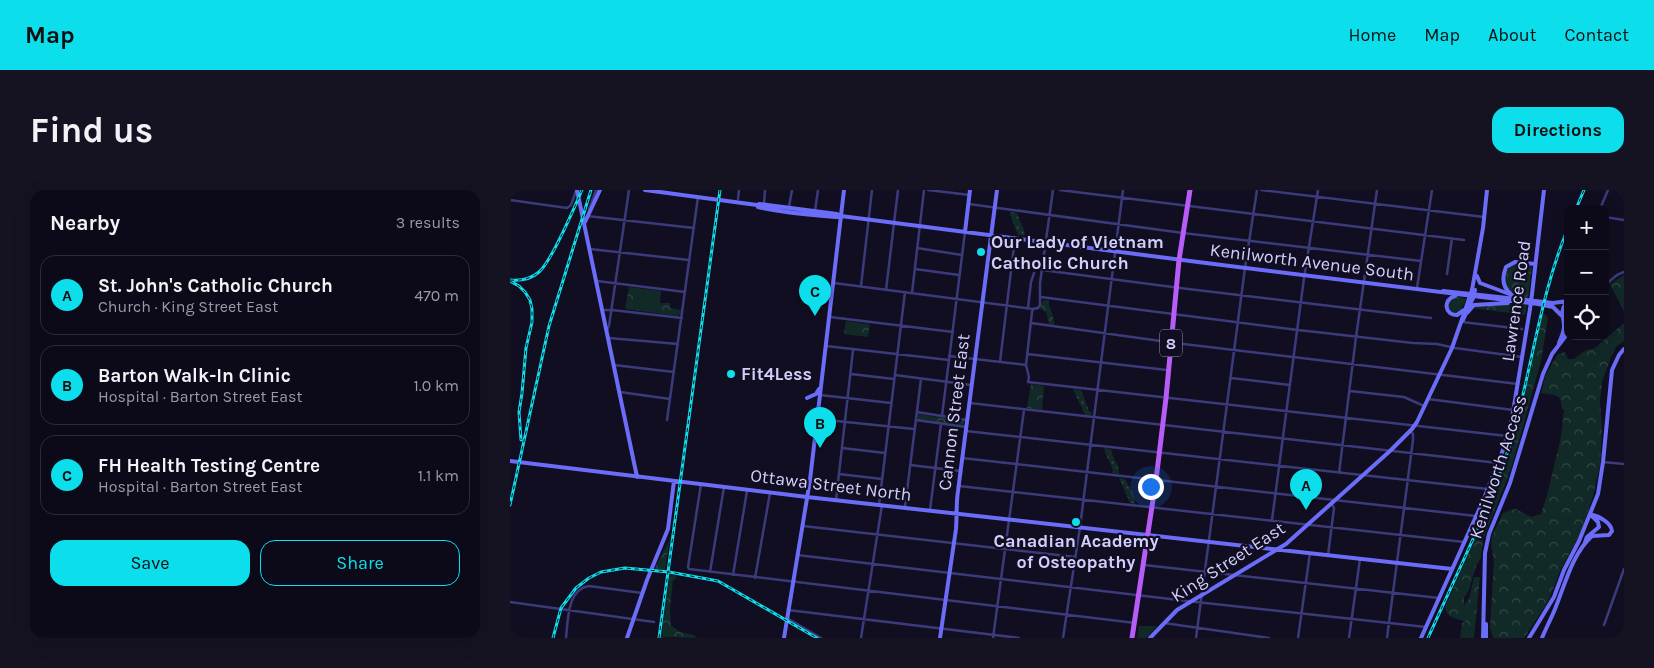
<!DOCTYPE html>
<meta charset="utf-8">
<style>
:root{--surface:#0c0a18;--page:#151321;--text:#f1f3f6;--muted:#9a9aa2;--line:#2c2b37;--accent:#0cdeec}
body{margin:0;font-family:Karla,sans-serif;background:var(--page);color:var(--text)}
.controls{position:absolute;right:15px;top:15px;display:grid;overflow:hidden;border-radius:10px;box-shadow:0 5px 20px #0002}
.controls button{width:45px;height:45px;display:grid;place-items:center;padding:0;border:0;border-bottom:1px solid var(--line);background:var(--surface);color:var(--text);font:25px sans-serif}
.you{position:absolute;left:640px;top:296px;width:18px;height:18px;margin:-12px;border:4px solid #fff;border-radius:50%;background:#1a73e8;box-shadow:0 0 0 8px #1a73e833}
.badge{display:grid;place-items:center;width:32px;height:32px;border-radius:50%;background:var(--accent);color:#111;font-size:16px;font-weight:700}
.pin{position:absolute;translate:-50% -41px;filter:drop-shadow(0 1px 2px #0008)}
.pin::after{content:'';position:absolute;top:26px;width:18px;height:15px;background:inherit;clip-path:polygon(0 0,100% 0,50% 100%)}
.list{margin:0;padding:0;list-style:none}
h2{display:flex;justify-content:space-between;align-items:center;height:65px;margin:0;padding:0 20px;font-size:21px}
h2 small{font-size:16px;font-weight:400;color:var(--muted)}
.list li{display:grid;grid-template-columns:32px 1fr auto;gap:15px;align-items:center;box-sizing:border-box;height:80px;margin:0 10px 10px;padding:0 10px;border:1px solid var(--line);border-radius:15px}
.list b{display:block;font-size:19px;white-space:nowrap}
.list p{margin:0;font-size:16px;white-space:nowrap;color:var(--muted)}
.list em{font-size:16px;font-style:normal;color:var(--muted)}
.actions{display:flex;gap:10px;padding:15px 20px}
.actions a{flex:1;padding:11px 0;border:1px solid var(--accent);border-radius:15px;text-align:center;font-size:18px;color:var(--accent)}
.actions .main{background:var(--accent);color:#111}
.icon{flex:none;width:28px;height:28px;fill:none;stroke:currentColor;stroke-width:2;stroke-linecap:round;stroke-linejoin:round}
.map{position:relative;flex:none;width:1114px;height:448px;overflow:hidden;border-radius:15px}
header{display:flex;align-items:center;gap:30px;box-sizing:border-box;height:70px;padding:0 25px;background:var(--accent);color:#111}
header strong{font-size:24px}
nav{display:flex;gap:28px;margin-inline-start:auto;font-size:18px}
.intro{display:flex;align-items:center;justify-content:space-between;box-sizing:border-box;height:120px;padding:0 30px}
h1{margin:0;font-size:35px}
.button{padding:12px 22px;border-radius:15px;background:var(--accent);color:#111;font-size:18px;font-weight:700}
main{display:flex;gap:30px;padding:0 30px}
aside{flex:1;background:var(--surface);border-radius:15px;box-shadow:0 5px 20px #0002}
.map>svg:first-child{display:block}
.grass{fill:url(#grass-dots)}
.forest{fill:url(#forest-crowns)}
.garden{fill:#112927}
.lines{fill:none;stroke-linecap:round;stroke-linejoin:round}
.street{stroke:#3b3b7c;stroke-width:2.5}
.secondary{stroke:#6b6df8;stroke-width:4}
.primary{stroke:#b75cf7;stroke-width:5}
.rail-casing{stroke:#0cdeec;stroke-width:3}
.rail{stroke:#100e20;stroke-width:1;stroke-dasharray:4;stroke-linecap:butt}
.secondary-bridge{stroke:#6b6df8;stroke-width:4}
.poi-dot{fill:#0cdeec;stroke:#100e20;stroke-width:2}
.labels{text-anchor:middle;stroke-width:4.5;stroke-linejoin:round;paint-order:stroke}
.shield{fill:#100e20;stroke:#9895bb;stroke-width:1}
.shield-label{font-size:16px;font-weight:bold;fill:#d2cffd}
.poi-label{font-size:18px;font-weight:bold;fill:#d2cffd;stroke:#100e20;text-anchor:start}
.street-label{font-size:18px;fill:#d2cffd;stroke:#100e20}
</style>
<header>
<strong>Map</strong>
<nav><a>Home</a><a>Map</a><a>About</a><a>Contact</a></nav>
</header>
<div class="intro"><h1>Find us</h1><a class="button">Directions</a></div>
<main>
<aside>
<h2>Nearby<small>3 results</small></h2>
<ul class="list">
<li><span class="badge">A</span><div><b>St. John's Catholic Church</b><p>Church · King Street East</p></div><em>470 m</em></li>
<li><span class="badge">B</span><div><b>Barton Walk-In Clinic</b><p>Hospital · Barton Street East</p></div><em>1.0 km</em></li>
<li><span class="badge">C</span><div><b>FH Health Testing Centre</b><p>Hospital · Barton Street East</p></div><em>1.1 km</em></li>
</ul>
<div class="actions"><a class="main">Save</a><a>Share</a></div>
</aside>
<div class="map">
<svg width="1114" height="448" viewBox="0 0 1114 448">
<defs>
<pattern id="grass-dots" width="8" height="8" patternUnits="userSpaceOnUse" patternTransform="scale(1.25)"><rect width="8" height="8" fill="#112927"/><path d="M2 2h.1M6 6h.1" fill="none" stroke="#334747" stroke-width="1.8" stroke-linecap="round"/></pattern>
<pattern id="forest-crowns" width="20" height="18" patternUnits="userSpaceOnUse" patternTransform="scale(1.25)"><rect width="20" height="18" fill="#112927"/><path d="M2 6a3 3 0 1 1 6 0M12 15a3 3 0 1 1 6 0" fill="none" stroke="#334747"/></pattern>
</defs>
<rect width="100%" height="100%" fill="#100e20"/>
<path class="grass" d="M500 22 507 23 515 43 514 46 508 45 500 25Z
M563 199 571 200 579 221 582 223 581 225H575Z
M594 258 601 259C602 269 609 272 609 284L603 283C603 274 595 267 594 258Z
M609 288 615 289 624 306 625 314 620 313Z"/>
<path class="forest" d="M1009 73 1022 77 1018 108C1012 107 1004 105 1000 101 991 91 995 74 1009 73Z
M1114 85V122L1100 94Z
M119 97 151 101 150 113H160V118L171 120 170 124 168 126 115 119Z
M946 106 957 109 948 124 941 123 937 118 939 111Z
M533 110H539C538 119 545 126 544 135L539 134 536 122 530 119Z
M1011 114 1017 115 1015 125 962 118 966 116Z
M1032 124 1036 125 1038 128 1031 171 1009 251 1001 279 973 350 971 368 966 376 959 400 954 408V415L959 409 964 387H970L964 448H950L952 433 956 432C948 428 936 429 935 417 957 365 982 315 999 261 1014 217 1022 170 1032 124Z
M336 131 360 134 358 147 334 144Z
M1114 133V151L1106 157 1101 167 1092 192 1090 212 1092 238 1090 275 1083 307 1070 344 1051 379 1038 412 1014 448H983L980 437 984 371 981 355 982 346 993 323 1000 320 1006 319 1021 327 1031 324 1037 305 1051 247 1054 220 1052 219C1051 202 1045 206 1031 203L1036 184 1048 164 1055 162 1058 169H1064L1074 161 1085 158Z
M521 194 534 196 532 220 517 218Z
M408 224 454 231 453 236 408 229Z
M160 349 155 380 145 379 147 373Z
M160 384 166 385V389L163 390 160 419 161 435 170 442 184 445 187 448 159 447 151 448Z
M629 436H647L636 448H627Z"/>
<path class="garden" d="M136 101 148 102V120L146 121 126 119 127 111Z"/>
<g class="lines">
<path class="street" d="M418 0 460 5
M543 0 530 93V115L528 118 523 119 522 122 516 175 519 187 518 192 997 246
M550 0 954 50
M751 0 974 27
M1113 0H1114
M228 9 229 0
M0 10 57 18 61 15 66 1
M254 14 255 0
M459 14 673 43 911 71
M1090 19 1098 0
M79 20 86 0
M305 21 308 0
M278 22 282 0
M77 26 184 38
M1095 27 1114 30
M407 58 452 65
M80 59 179 70
M405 79 449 85
M532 80 670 98 921 128
M937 84 942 48
M87 91 175 102
M324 93 523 119
M1095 95 1107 85 1114 82
M351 96 362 0
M907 98 922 0
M376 100 388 0
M402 103 414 0
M531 107 788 140 903 153 927 154 945 158 1012 167
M518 118 521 92 524 83
M93 120H102L172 128
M320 127 443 142
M952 132 1012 139
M521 133 665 153 1008 194
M97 140 99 136 119 0
M99 148 168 154
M316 156 439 170
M517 164 657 180
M439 166 516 175
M490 172 505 48
M104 175 164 182
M341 184 384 189
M385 185 461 195
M721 188 780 195
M840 201 894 207 914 216
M110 202 160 209
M310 205 381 213
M918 209 1003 220
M460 213 988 273
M407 222 457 230
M432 226 455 42
M307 229 404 239
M157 230 188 7
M406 230 456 237
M456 241 978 299
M332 258 375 263
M452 268 966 326
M1093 272 1114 274
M400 275 451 281
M829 283 846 147 867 0
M329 284 372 289
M191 294 178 377 179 379 625 433
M449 296 954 352
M326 310 343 160
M369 315 395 102
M395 317 411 189
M420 320 431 234
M762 330 794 88 808 0
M293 336 565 367
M287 365 677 411 916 437
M818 365 824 318 822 314
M634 375 929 408
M200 382 214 297
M223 385 237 301
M245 388 260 303
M0 412 144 432
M278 420 509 448
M277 428 311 448
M654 433 759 448
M1094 435 1114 379
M56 448C58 431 57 399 79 396L132 403
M351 448 372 315
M483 448 514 220
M553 448 570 337 613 0
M686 448 735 78 747 0
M788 448 800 363
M839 448 850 369
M877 448 903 250V244L900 241"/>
<path class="secondary" d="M67 0 127 287
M135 0 247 15 249 14 327 24 331 26 688 72 1028 114 1043 117 1058 132
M247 15 248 17C274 23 301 25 327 27L330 26
M75 32 90 0
M455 42 460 0
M967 86 970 93 1010 108
M312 91 318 96 320 100
M962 100 973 38 977 0
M933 101 1043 113 1058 111
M1001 104C992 97 992 87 996 77L1005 72 1025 74
M1022 104 1034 0
M945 106C933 109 934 125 947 125L954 120
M957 123 964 115 998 113
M953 130 963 108
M1049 153C1051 147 1054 143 1054 136 1054 127 1049 121 1057 112
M297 208 306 204 309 199
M0 271 297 307 942 379
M1074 355 1077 347 1089 337 1088 332 1081 325
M976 434V448
M117 448 137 390 158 339 164 291
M274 448 300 290 334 0
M430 448 446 339C447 326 446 314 448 301L487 0
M640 448 667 420 776 354 880 261 902 239 907 232 942 158 959 109
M911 448 973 311 993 260 1002 228 1020 119
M973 448 975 363 979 344 1000 293 1033 184 1042 164 1058 143
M1019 448 1044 407 1054 380 1069 351 1088 304 1093 272 1102 180 1109 165 1114 159
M1032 448C1036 438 1041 429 1045 419 1055 395 1062 364 1082 346L1099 345 1102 341C1101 332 1088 326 1080 324"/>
<path class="primary" d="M622 448 646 290 656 208 669 70 680 0"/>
<g class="rail-casing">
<path id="rail" d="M1066 19 1074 0
M0 90C10 91 21 89 29 82 42 71 64 18 72 0
M0 91 9 96 15 102 20 110 22 119V132L16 158 12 203 9 222 11 250
M0 315 39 136 81 0
M43 448 51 418 66 398 79 388 91 382 115 378 159 382 208 391 307 448
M149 448 210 0
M918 448C947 383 981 316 1002 248 1022 178 1030 105 1058 38"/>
</g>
<use href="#rail" class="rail"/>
<path class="secondary-bridge" d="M963 108 965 100
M959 109 962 100
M1020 119 1022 104"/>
</g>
<g class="poi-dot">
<circle cx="471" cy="62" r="5"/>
<circle cx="221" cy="184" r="5"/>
<circle cx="566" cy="332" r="5"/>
</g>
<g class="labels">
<rect class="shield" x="650" y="139.5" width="22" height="27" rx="4"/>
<g class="shield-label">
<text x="661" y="159">8</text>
</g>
<g class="poi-label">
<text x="481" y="58">Our Lady of Vietnam<tspan x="481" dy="21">Catholic Church</tspan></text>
<text x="231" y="190">Fit4Less</text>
<text x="566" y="357" text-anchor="middle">Canadian Academy<tspan x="566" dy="21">of Osteopathy</tspan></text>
</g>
<g class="street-label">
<text transform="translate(802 72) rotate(7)" y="6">Kenilworth Avenue South</text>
<text transform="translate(1006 111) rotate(-82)" y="6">Lawrence Road</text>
<text transform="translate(444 222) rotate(-83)" y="6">Cannon Street East</text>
<text transform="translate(988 277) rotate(-72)" y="6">Kenilworth Access</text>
<text transform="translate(321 295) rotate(7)" y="6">Ottawa Street North</text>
<text transform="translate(718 372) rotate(-33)" y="6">King Street East</text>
</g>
</g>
</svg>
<div class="controls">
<button>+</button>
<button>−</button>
<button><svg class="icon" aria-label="locate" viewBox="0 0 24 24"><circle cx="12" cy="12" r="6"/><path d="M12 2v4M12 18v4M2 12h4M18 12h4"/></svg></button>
</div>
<div class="you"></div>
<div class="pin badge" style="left:796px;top:320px">A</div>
<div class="pin badge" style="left:310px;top:258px">B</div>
<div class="pin badge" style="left:305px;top:126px">C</div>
</div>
</main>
